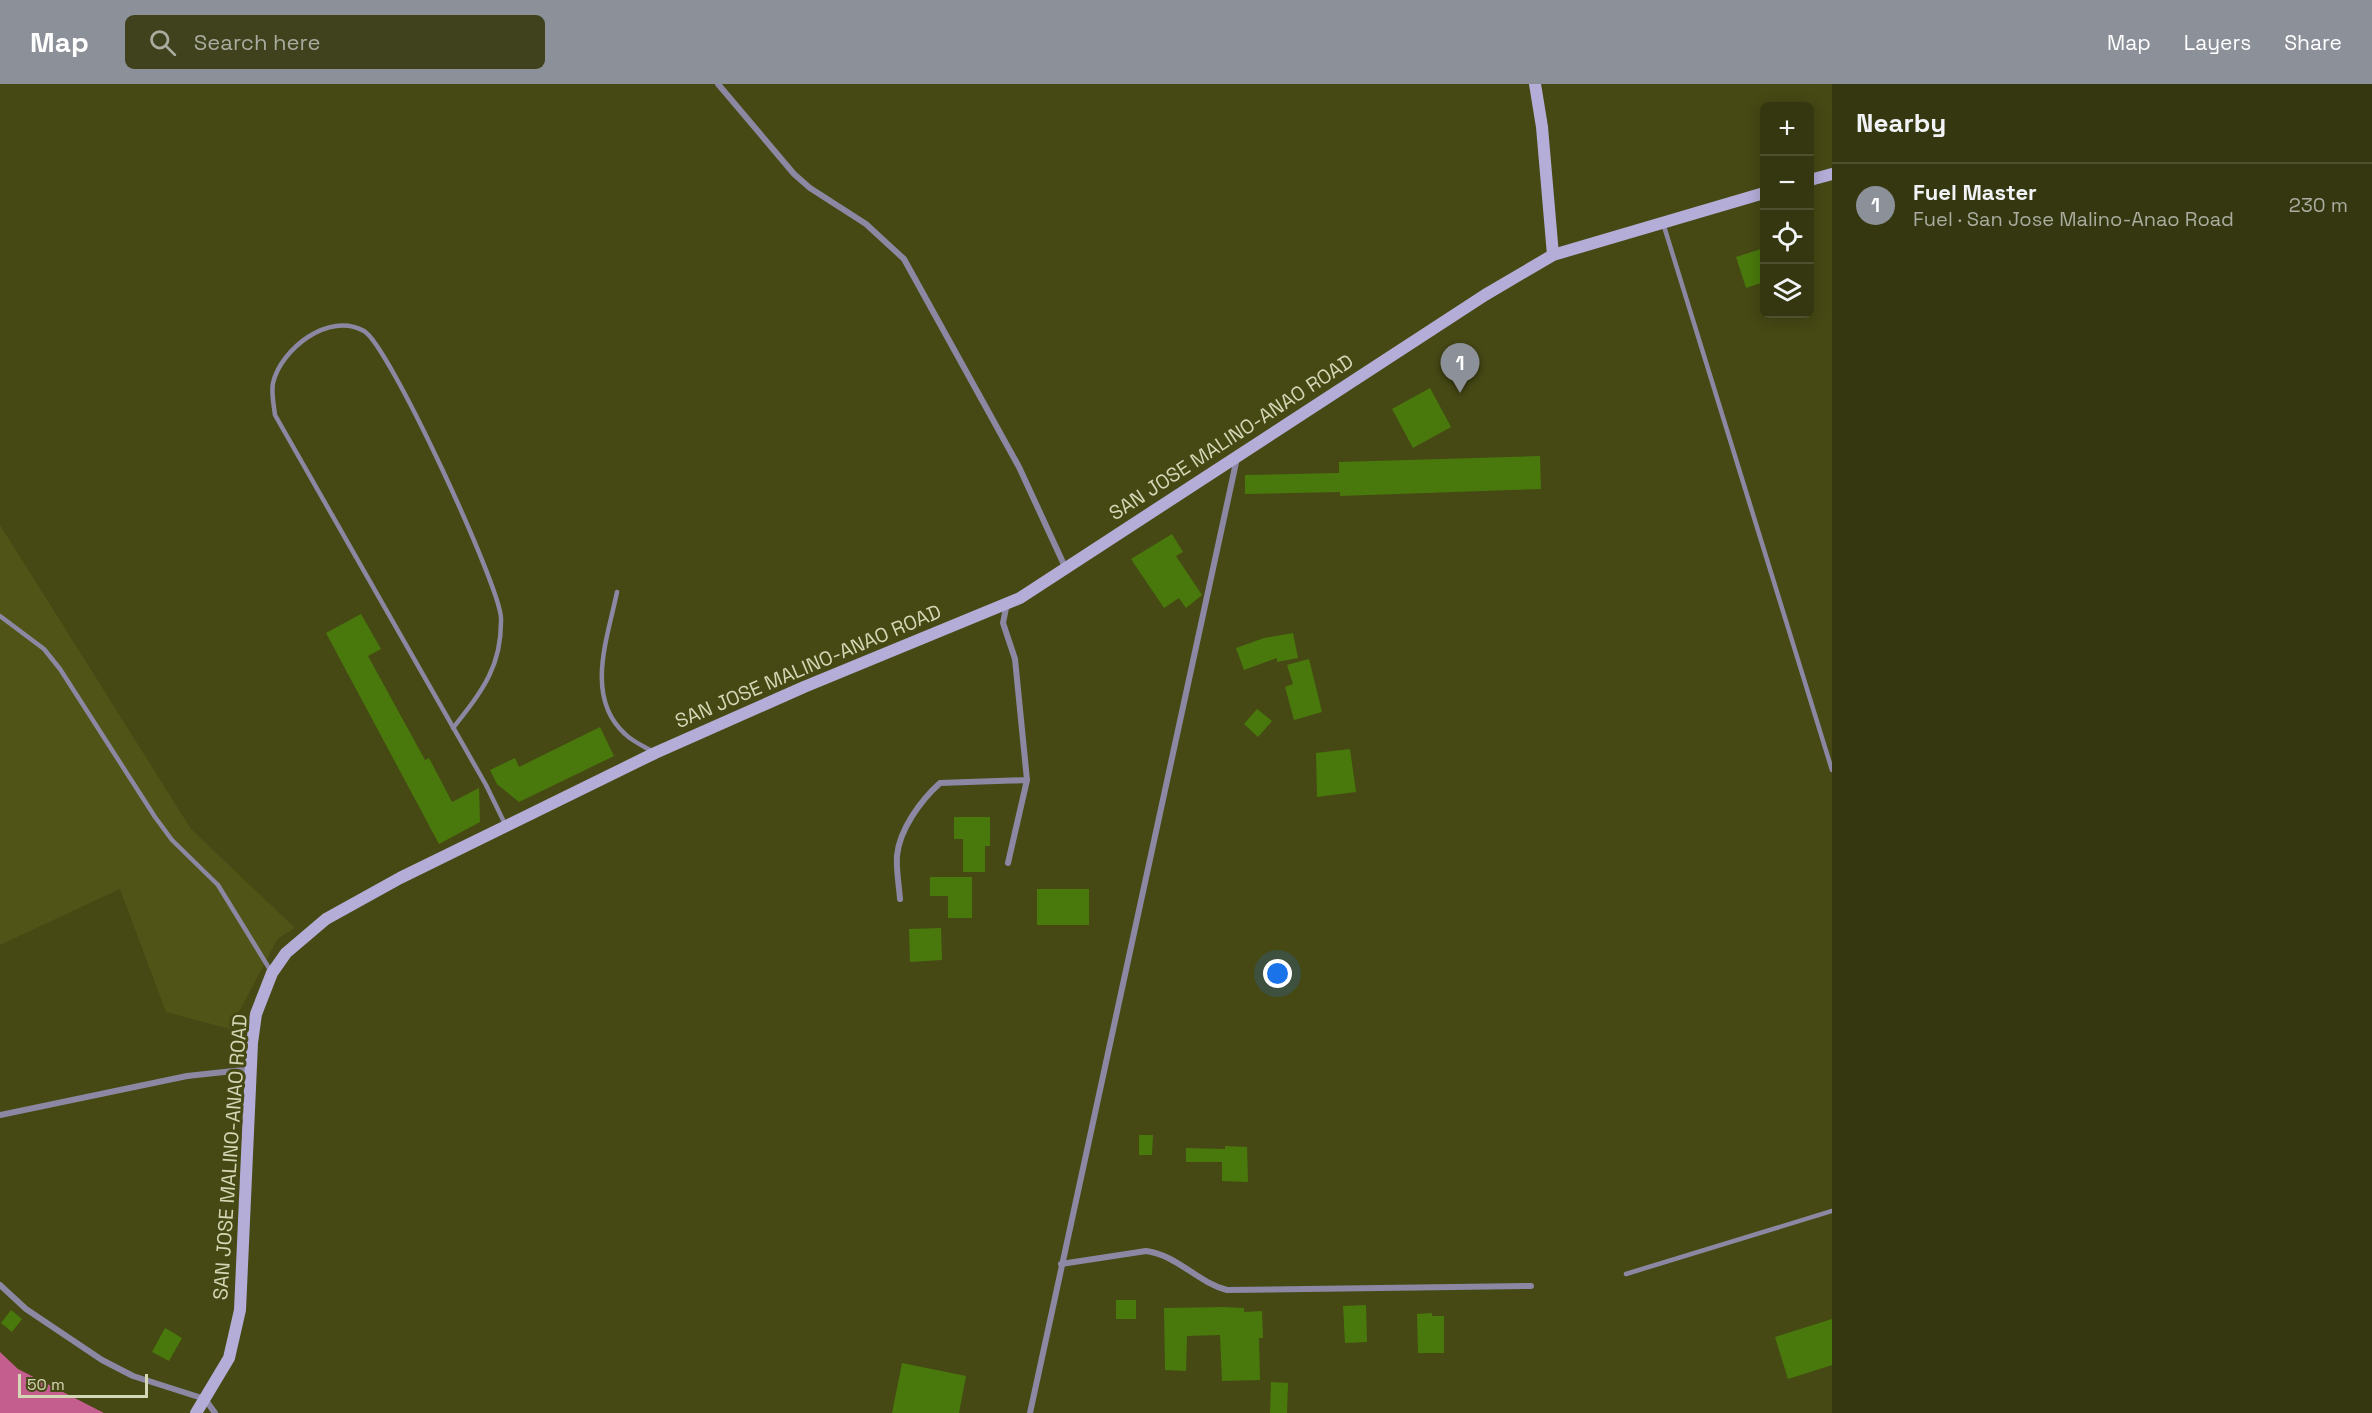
<!DOCTYPE html>
<meta charset="utf-8">
<style>
:root{--surface:#34370f;--page:#3f421d;--text:#f1f3f6;--muted:#a9ac9e;--line:#4e512f;--accent:#8c9099}
body{margin:0;font-family:"Space Grotesk",sans-serif;background:var(--page);color:var(--text)}
.controls{position:absolute;right:18px;top:18px;display:grid;overflow:hidden;border-radius:9px;box-shadow:0 3px 15px #0003}
.controls button{width:54px;height:54px;display:grid;place-items:center;padding:0;border:0;border-bottom:2px solid var(--line);background:var(--surface);color:var(--text);font:30px sans-serif}
.scale{position:absolute;left:18px;bottom:15px;width:130px;box-sizing:border-box;padding-left:6px;border:3px solid #d4d7b5;border-top:0;font-size:16px;line-height:21px;white-space:nowrap;color:#d4d7b5;-webkit-text-stroke:4px #464914;paint-order:stroke}
.you{position:absolute;left:1278px;top:890px;width:21px;height:21px;margin:-15px;border:4px solid #fff;border-radius:50%;background:#1a73e8;box-shadow:0 0 0 9px #1a73e833}
.badge{display:grid;place-items:center;width:39px;height:39px;border-radius:50%;background:var(--accent);color:#fff;font-size:20px;font-weight:700}
.pin{position:absolute;translate:-50% -50px;filter:drop-shadow(0 2px 3px #0008)}
.pin::after{content:'';position:absolute;top:32px;width:21px;height:18px;background:inherit;clip-path:polygon(0 0,100% 0,50% 100%)}
.list{margin:0;padding:0;list-style:none}
h2{display:flex;justify-content:space-between;align-items:center;height:78px;margin:0;padding:0 24px;font-size:26px}
h2 small{font-size:20px;font-weight:400;color:var(--muted)}
.list li{display:grid;grid-template-columns:39px 1fr auto;gap:18px;align-items:center;box-sizing:border-box;height:84px;padding:0 24px;border-top:2px solid var(--line)}
.list b{display:block;font-size:22px;white-space:nowrap}
.list p{margin:0;font-size:20px;white-space:nowrap;color:var(--muted)}
.list em{font-size:20px;font-style:normal;color:var(--muted)}
.icon{flex:none;width:33px;height:33px;fill:none;stroke:currentColor;stroke-width:2;stroke-linecap:round;stroke-linejoin:round}
.map{position:relative;flex:none;width:1832px;height:1329px;overflow:hidden}
header{display:flex;align-items:center;gap:36px;box-sizing:border-box;height:84px;padding:0 30px;background:var(--accent);color:#fff}
header strong{font-size:28px}
nav{display:flex;gap:33px;margin-inline-start:auto;font-size:21px}
.search{width:420px;height:54px;background:var(--page);display:flex;align-items:center;gap:15px;box-sizing:border-box;padding:0 21px;border-radius:9px;color:var(--muted);font-size:22px}
main{display:flex}
aside{flex:1;background:var(--surface)}
.map>svg:first-child{display:block}
.built{fill:#515417}
.water{fill:#c35e8e}
.building{fill:#49790c}
.lines{fill:none;stroke-linecap:round;stroke-linejoin:round}
.lane{stroke:#8c88a4;stroke-width:4.5}
.street{stroke:#8c88a4;stroke-width:6}
.secondary{stroke:#b4add8;stroke-width:12}
.labels{text-anchor:middle;stroke-width:6;stroke-linejoin:round;paint-order:stroke}
.street-label{font-size:20px;fill:#d4d7b5;stroke:#464914}
</style>
<header>
<strong>Map</strong>
<div class="search"><svg class="icon" aria-label="search" viewBox="0 0 24 24"><circle cx="10" cy="10" r="6"/><path d="M15 15l6 6"/></svg>Search here</div>
<nav><a>Map</a><a>Layers</a><a>Share</a></nav>
</header>
<main>
<div class="map">
<svg width="1832" height="1329" viewBox="0 0 1832 1329">
<rect width="100%" height="100%" fill="#464914"/>
<path class="built" d="M0 441 191 745 295 844 278 854 230 945 166 928 120 805 0 861Z"/>
<path class="water" d="M0 1268 18 1285 104 1329H0Z"/>
<path class="building" d="M1764 164V198L1746 204 1736 173Z
M1430 304 1451 343 1413 364 1392 325Z
M1540 372 1541 405 1340 412V408L1245 410V391L1339 389V378Z
M1172 450 1183 468 1176 472 1202 511 1186 524 1179 514 1164 524 1131 475Z
M361 530 381 565 368 572 425 676 429 674 452 718 479 704 480 738 439 760 326 549Z
M1293 549 1298 574 1277 578V574L1244 586 1236 564 1264 554Z
M1309 575 1322 628 1294 636 1285 603 1293 600 1287 581Z
M1257 625 1272 637 1258 653 1244 640Z
M600 643 614 672 519 718 497 700 490 686 515 674 519 683Z
M1350 665 1356 708 1317 713 1316 669Z
M954 733H990V762H985V788H963V755H954Z
M930 793H972V834H948V812H930Z
M1037 805H1089V841H1037Z
M941 844 942 876 910 878 909 845Z
M1139 1051H1153L1152 1071H1139Z
M1225 1062 1247 1063 1248 1098 1222 1097V1078H1186V1064L1225 1065Z
M1116 1216H1136V1235H1116Z
M1366 1221 1367 1258 1345 1259 1343 1222Z
M1224 1223 1244 1224V1228L1262 1227 1263 1254H1259L1260 1296 1222 1297 1220 1251 1187 1252 1186 1287 1165 1286 1164 1224Z
M11 1226 22 1235 12 1248 1 1239Z
M1432 1229V1232H1444V1269H1418L1417 1230Z
M1832 1235V1281L1788 1295 1775 1253Z
M165 1244 182 1254 169 1277 152 1268Z
M902 1279 966 1292 959 1329H892Z
M1271 1298 1288 1299 1287 1329H1270Z"/>
<g class="lines">
<path class="lane" d="M1663 139 1832 686
M617 508C608 553 584 613 625 650 632 657 643 662 652 667
M0 532 44 565 60 585 155 733 172 756 218 801 272 889
M453 644C482 607 502 583 501 534 500 502 389 261 364 247 329 227 281 265 273 299 271 309 274 322 275 331L486 701 505 740
M1626 1190 1832 1127"/>
<path class="street" d="M718 0 794 90 810 104 866 140 904 175 1019 383 1066 485
M1008 779 1027 696
M900 815C899 801 896 786 897 772 899 746 921 716 940 699L1027 696 1015 575 1003 539 1007 519
M0 1031 187 992 252 985
M1061 1180 1146 1167C1177 1171 1197 1198 1227 1206L1531 1202
M0 1201 26 1225 102 1276 133 1292 205 1315 215 1329
M1030 1329 1237 374"/>
<path class="secondary" d="M1535 0 1542 43 1553 171
M1810 96 1832 90
M196 1329 229 1274 240 1226 252 959 256 930 272 889 286 869 326 835 400 794 655 669 804 603 1020 514 1485 211 1553 171 1764 109"/>
</g>
<g class="labels">
<g class="street-label">
<text transform="translate(1231 353) rotate(-33)" y="7">SAN JOSE MALINO-ANAO ROAD</text>
<text transform="translate(808 582) rotate(-23)" y="7">SAN JOSE MALINO-ANAO ROAD</text>
<text transform="translate(230 1073) rotate(-86)" y="7">SAN JOSE MALINO-ANAO ROAD</text>
</g>
</g>
</svg>
<div class="controls">
<button>+</button>
<button>−</button>
<button><svg class="icon" aria-label="locate" viewBox="0 0 24 24"><circle cx="12" cy="12" r="6"/><path d="M12 2v4M12 18v4M2 12h4M18 12h4"/></svg></button>
<button><svg class="icon" aria-label="layers" viewBox="0 0 24 24"><path d="M12 4l9 5-9 5-9-5zM3 14l9 5 9-5"/></svg></button>
</div>
<div class="scale">50 m</div>
<div class="you"></div>
<div class="pin badge" style="left:1460px;top:309px">1</div>
</div>
<aside>
<h2>Nearby<small></small></h2>
<ul class="list">
<li><span class="badge">1</span><div><b>Fuel Master</b><p>Fuel · San Jose Malino-Anao Road</p></div><em>230 m</em></li>
</ul>
</aside>
</main>
